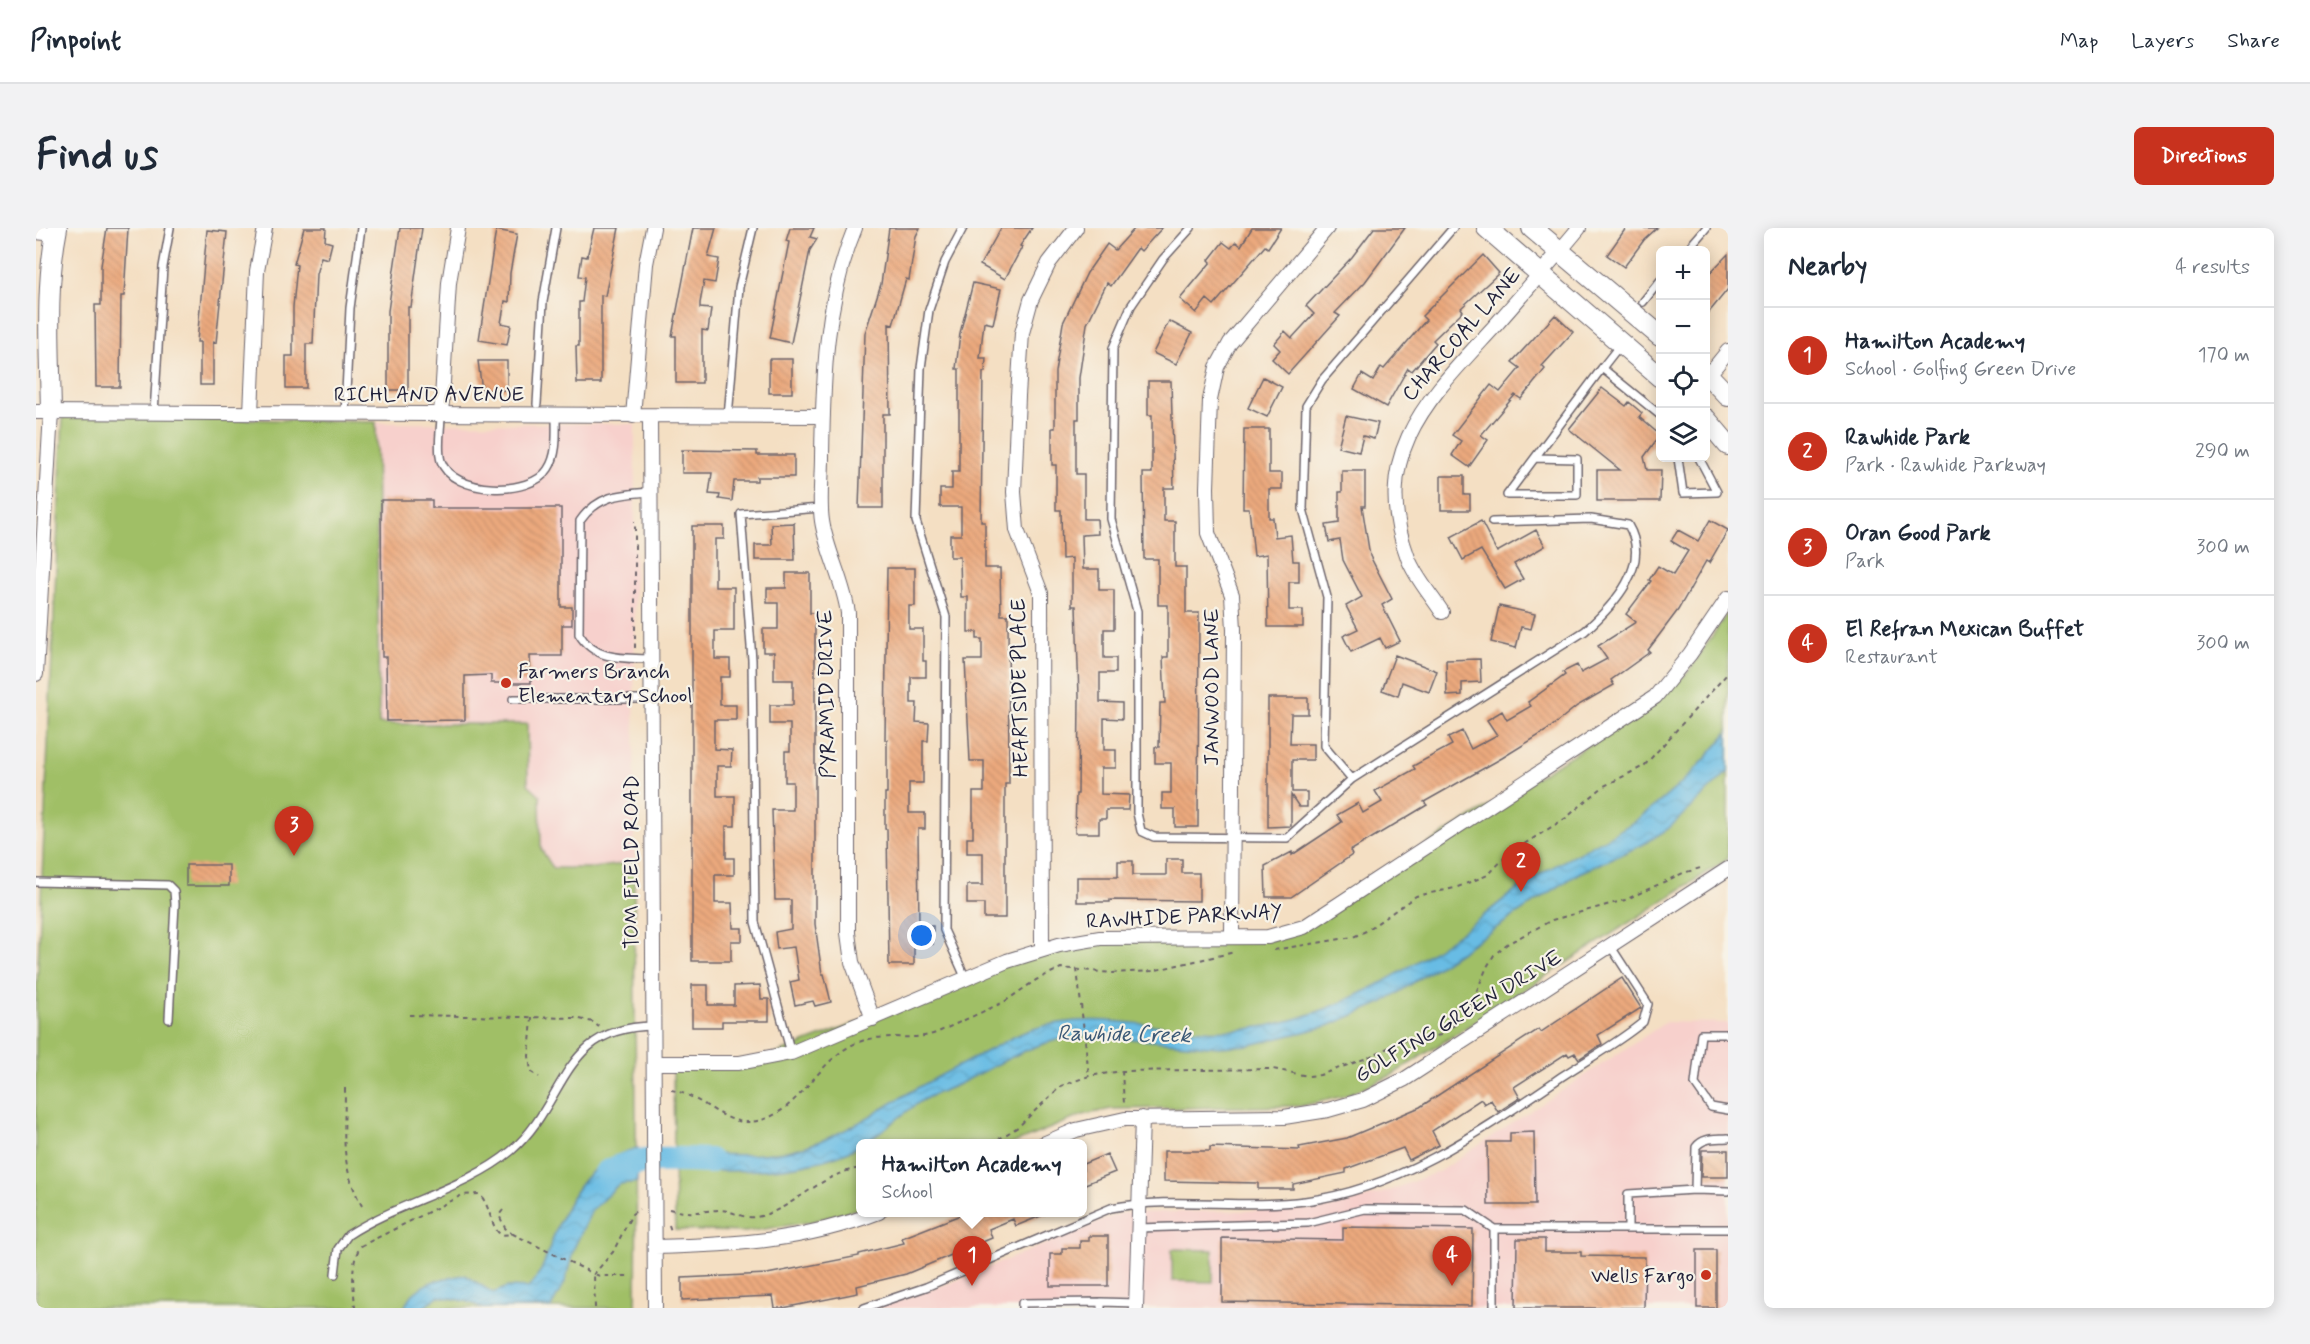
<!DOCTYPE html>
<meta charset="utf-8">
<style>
:root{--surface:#fff;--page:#f2f2f3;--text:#1f2937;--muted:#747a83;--line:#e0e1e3;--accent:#c8321e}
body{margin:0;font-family:Mynerve,sans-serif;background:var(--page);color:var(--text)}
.controls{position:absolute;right:18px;top:18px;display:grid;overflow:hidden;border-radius:9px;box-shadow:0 3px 15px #0003}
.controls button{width:54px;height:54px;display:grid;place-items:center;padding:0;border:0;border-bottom:2px solid var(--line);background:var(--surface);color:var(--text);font:30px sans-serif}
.you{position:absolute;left:886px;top:708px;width:21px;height:21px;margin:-15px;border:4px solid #fff;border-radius:50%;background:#1a73e8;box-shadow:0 0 0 9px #1a73e833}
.badge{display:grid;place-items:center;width:39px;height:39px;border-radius:50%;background:var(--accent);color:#fff;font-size:20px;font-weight:700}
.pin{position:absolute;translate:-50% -50px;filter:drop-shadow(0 2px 3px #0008)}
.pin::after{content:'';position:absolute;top:32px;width:21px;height:18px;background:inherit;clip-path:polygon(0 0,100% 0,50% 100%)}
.popup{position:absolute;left:820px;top:911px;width:231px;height:78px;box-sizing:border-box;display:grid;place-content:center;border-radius:9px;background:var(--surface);filter:drop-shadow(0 2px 4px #0005);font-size:20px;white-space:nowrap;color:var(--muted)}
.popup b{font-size:22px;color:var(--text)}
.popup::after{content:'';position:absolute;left:50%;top:100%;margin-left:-12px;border:12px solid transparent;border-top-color:var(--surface)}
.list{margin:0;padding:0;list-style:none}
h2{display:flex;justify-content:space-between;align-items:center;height:78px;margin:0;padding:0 24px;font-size:26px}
h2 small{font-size:20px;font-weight:400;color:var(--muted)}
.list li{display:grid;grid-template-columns:39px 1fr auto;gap:18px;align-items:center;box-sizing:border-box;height:96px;padding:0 24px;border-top:2px solid var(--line)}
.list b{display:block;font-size:22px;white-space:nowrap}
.list p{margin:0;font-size:20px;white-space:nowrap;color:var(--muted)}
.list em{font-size:20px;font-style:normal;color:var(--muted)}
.icon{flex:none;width:33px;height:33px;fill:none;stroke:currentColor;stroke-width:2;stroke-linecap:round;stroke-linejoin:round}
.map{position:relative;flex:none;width:1692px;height:1080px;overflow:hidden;border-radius:9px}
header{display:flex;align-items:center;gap:36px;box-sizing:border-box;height:84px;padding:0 30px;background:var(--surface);border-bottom:2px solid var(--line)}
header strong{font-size:28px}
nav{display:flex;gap:33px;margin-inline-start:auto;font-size:21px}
.intro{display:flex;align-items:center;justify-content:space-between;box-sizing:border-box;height:144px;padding:0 36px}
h1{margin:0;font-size:42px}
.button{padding:15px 27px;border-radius:9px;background:var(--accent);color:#fff;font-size:21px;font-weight:700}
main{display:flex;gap:36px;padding:0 36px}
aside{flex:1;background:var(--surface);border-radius:9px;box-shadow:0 3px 15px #0003}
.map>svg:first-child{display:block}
.built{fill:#f7d0cc}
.green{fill:#a0bf66;stroke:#617050;stroke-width:1.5}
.water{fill:url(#water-waves);stroke:#446f90;stroke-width:1.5}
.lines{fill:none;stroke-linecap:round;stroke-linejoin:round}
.river{stroke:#67bce4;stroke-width:26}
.building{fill:url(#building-back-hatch)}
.lane-casing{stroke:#6c646b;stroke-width:10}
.street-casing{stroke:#6c646b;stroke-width:16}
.secondary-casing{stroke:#6c646b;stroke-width:22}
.path{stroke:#6c646b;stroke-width:2;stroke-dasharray:4.5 4.5;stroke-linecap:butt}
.lane{stroke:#fff;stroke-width:7}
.street{stroke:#fff;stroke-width:14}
.secondary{stroke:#fff;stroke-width:20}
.poi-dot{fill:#c8321e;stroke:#f7f3e8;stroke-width:2}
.labels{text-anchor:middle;stroke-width:4.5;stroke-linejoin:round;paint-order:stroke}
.street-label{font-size:21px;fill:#22223b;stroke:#f7f3e8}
.poi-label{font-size:21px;fill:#22223b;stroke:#f7f3e8;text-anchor:start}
.water-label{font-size:22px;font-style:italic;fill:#3a5876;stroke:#f7f3e8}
</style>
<header>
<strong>Pinpoint</strong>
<nav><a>Map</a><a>Layers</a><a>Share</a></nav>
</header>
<div class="intro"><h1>Find us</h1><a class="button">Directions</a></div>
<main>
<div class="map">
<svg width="1692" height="1080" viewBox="0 0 1692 1080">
<defs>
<pattern id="water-waves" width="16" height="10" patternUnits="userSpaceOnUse" patternTransform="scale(1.5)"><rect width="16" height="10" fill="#67bce4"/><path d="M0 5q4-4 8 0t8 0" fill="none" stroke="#59a1c4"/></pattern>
<pattern id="building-back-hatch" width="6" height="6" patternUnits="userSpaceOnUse" patternTransform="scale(1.5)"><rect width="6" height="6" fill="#eba97d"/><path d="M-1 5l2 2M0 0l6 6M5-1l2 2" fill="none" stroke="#c9916d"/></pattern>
</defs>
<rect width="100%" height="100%" fill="#f7f3e8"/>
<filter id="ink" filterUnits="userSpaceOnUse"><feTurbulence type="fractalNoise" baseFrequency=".0167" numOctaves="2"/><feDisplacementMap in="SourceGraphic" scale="12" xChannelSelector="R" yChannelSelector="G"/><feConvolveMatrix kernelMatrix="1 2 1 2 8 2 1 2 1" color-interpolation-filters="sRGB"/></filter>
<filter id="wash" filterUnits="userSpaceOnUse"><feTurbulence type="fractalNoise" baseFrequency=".008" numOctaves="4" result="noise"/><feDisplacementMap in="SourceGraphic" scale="24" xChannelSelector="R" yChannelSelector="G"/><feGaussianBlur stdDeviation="1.35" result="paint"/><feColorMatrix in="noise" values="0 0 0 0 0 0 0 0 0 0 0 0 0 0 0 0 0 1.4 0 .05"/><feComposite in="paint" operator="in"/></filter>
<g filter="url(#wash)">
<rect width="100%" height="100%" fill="#f4dfc3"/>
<path class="built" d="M340 195 599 196 598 634 558 640H517L505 621 504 567 343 496Z
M1630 794 1692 795V1080H841L919 1053 1085 985 1291 981 1352 963 1404 943Z"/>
<path class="green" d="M27 187 340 194 343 496H491L492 556 504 567 505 621 517 640H558L598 634C598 783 602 931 600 1080H0V780Z
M1692 384V631L1356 847 1308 868 1265 878 1075 881 1047 887 978 915 825 916V980L774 994 709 1004 639 1002 637 840 711 837 1005 724 1064 714 1238 711 1620 475 1653 443Z
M1136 1021 1177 1022V1054L1136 1053Z"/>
<path class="water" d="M1692 504V544L1632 601 1606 617 1543 645 1348 774 1292 798 1214 817 1183 819 1054 807C1003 810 971 832 927 854 914 861 898 865 885 873 865 887 844 906 823 918 772 946 695 944 639 942L638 922C676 927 718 930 756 922 801 912 839 884 878 862 902 848 927 836 951 823 965 816 979 807 994 802 1067 777 1138 810 1211 801 1299 790 1373 742 1443 691 1459 679 1474 665 1490 655 1526 631 1568 615 1603 590 1636 566 1667 536 1692 504Z
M602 920 601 954 583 956 556 982 538 1020 529 1054 515 1079 448 1080 430 1073 402 1068 387 1080H368C379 1054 403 1051 429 1047L457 1065 472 1059 492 1060C509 1043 511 1024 520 1002 538 959 556 932 602 920Z"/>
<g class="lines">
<path class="river" d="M571 945C606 927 635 932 673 933"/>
</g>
<g id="blocks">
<path class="building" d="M71 0H92L88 68H85L84 159H60L59 77H65V38Z
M268 0H290L289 13 296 15 292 31 285 29 280 46 277 116H270V160H250V128H257V79L261 37 258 36Z
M364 0H386L375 79H372V162H352V83Z
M558 0H583L569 68 565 67V155H541L540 118H543V74H546L549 49 543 48 546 28 551 29Z
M657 0H680L672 29 683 31 679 55 668 53 664 75V80L675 81 672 103 666 102V155H640V108H636Z
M754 0H778L774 9 781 11 774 22 755 115 734 110 753 14 750 13Z
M853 0H884L880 8 873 52 870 51 857 97 853 96 854 186H847V280H823L829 105 845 56Z
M965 0H996L984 18 986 19 969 51 944 37Z
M1099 0H1126L1105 23 1102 20 1075 58 1071 55 1051 96 1043 150V191H1040V246H1048V291H1061L1062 306 1046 307 1047 341H1063V362H1078V401H1068V430H1080V445H1064V474L1086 475V491L1068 490V522H1080V540H1065V566L1093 567 1092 582H1070V591H1063V605H1039L1040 566H1042L1043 468 1040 378H1036V330L1026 331 1025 282H1020V237H1016V200H1019V144L1027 95 1051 45 1071 16 1079 22Z
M1216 0H1245L1232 20 1229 18 1178 77 1171 71 1160 85 1144 71 1175 34 1173 32 1187 14 1195 20 1200 14 1205 18Z
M1338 0H1369L1329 54 1299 85 1304 88 1252 146 1236 131 1244 122 1238 116 1249 103 1256 110 1278 86 1270 78 1316 29Z
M1590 0H1621L1608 12 1588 39 1571 27Z
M171 2 191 4 180 115 177 114V157H164V114H161Z
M460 2 481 6 474 45 473 74 469 73 465 95 475 97 471 117 443 112Z
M1692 26V61L1670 88V49Z
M1447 27 1463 45 1425 80 1427 83 1397 112 1400 115 1376 143 1372 140 1350 179 1318 161 1326 146 1337 153 1345 139 1348 141 1390 92 1386 88Z
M937 55 965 61 957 96 948 94 944 130H950L949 144H947L945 294H949V340H964L965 387H972L973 556H969V690H948V676H931V657H947V625H931V610H937V564H948V533H934L929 432H946V411H941V404H932V369H925L924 329H914V307H925V279H904V261H916V244H923V141H920L924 105Z
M1519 87 1537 104 1506 138 1509 141 1485 171 1479 167 1445 207 1452 212 1433 239 1416 227 1425 213 1416 207 1455 157 1464 164 1484 140 1476 134Z
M1133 93 1156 105 1140 136 1117 125Z
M733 131H756V165H733Z
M442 133H471V162H446Z
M1227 149 1246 159 1231 189 1212 180Z
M1112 153H1135L1138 260H1128V293H1139V339H1150V385H1163L1162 599H1139V581H1126V565H1135V535H1119V519H1123L1124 475H1129L1127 429H1132V377H1122V331H1108L1107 245H1116V187H1112Z
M1566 160 1590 178 1593 174 1606 185 1603 189 1624 207 1608 229 1611 242H1625L1624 273H1561V242H1584L1533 201Z
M1310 188 1342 195 1338 211 1327 208 1323 224 1302 219Z
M1208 201H1233V245H1246V261H1233V290H1237L1239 309 1255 307 1257 333H1263V354H1253V382H1267V399H1232L1231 326 1218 328 1213 280H1207Z
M646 222 721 223V227H758V249H721V253H698L696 273 683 271 684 267 673 266 676 245H646Z
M1306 243H1329V278H1326L1334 328 1356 371 1346 377 1364 413 1349 420 1344 410 1315 424 1307 408 1322 401 1310 378 1326 369 1307 332 1304 312 1293 314 1290 297 1303 295V264H1306Z
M1405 248H1428V267H1434V282H1405Z
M345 272H396V280H525V379H536V397H526V428H494L495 455H455V447L429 448V492L351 493 350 429H346Z
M1674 292 1692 302 1673 335 1670 333 1642 382 1612 422 1614 424 1575 452 1578 457 1541 478 1510 503 1466 530 1388 574 1391 577 1314 623 1316 627 1255 669H1230L1229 638 1256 624V627L1306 594 1301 587 1322 575 1327 585 1346 574 1339 563 1379 541 1377 538 1416 517 1412 510 1426 503 1435 521 1461 507 1451 492 1466 483 1471 492 1495 478 1492 474 1529 447 1527 444 1541 437 1545 445 1571 431 1562 418 1600 394 1590 386 1615 353 1613 352 1622 338 1637 347 1652 323 1635 313 1642 302 1662 313Z
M1445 293 1461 324 1500 302 1509 318 1478 336 1487 351 1469 361 1445 322 1427 332 1415 309Z
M758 295 759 332H719V317H736L735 296Z
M656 298H688V311H679V359H698V403H679V431H694V449H684V477H700V492H678V521L696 522 695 538H681V568H699V598H690V630H698V647H679V675H696L697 700H706V713H695V733H656Z
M851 340H879V378H873V401H887V433H890V449H875V475H881L880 494 893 495 892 513H887V555H873V585H889V601H882L883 698H897V716H878V737H853L851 601H849V565H851V512H849Z
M750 345H774V385H779V696L786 746H788L795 774 779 778 777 773 759 777 754 754 763 752 758 719 741 721 739 704 755 701V672H739L736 582H757V554H749V523H754V496H734V477H757V452H738V424H727V401H742V375H731V360H750Z
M1463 378 1499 386 1495 401 1485 399 1480 420 1455 414Z
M1359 427 1401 443 1393 464 1366 454 1362 468 1346 462Z
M1444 431 1445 454 1426 455V467L1411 468 1410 432Z
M1232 470H1272V486H1255L1254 516H1277V532H1256V564H1271V579H1263L1255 567V598L1232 599Z
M1130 631H1146V645H1163V673L1074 672V674H1041V649H1082V633H1097V647H1130Z
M150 637H193V658H150Z
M1586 750 1605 780 1562 807 1566 816 1543 831 1539 825 1533 828 1531 825 1478 859 1484 870 1462 884 1455 872 1448 876 1445 871 1396 903 1403 917 1373 932 1367 920 1310 941V945L1257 956V961H1222V955L1128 953V923H1174V919L1264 922 1263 919 1311 910 1384 879 1503 801 1505 804Z
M656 757H672V777H698V758L724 757 725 771H733V793H686V799H656Z
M1498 904 1499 977H1452L1451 914H1474V905Z
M1666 922H1692V949H1665Z
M1071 926 1079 944 1047 957V936Z
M932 984 1012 985 980 998 977 991 953 1001 956 1010 870 1046 821 1058 822 1065 747 1080H739L737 1068 646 1072V1050L731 1046 823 1028V1026L868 1015 866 1010Z
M1307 999 1437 1001 1436 1078 1186 1074V1010L1307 1012Z
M1053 1008H1072V1058H1014V1026H1026V1020H1044V1013H1053Z
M1481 1011H1509V1024H1545V1028L1609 1029 1608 1080H1480Z
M1661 1022H1680V1080H1661Z"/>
</g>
</g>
<g filter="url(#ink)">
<use href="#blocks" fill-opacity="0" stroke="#6c646b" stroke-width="1.5"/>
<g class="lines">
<g class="lane-casing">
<path id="lane" d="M927 0 909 34 893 82 885 140 880 293 910 389 908 702 930 751
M1155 0 1127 31 1095 78 1077 120 1075 291 1101 383V585L1105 603 1118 609 1251 610 1316 551 1549 403C1578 377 1616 337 1592 297L1555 291 1456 294
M1651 22 1670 0
M1607 74 1624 53
M1584 117 1566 140 1624 187
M501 176 507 74 520 0
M118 185 127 39 134 0
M309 186 314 80 325 0
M405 187C405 200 401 220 405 233 416 267 495 269 512 241 522 226 520 205 520 188
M692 189 703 59 717 0
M1499 230 1541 231V267H1471L1566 140
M1642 230 1647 265 1681 264 1663 230
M614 264C585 266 562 267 544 293L543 406C559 433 587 430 615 431
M477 471H616
M1316 551 1288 518 1291 369 1267 281 1270 178 1286 152 1417 0
M0 654 132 657 138 663 139 676 133 791
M1692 806H1665L1659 856 1675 879 1692 882
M755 825 719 694 716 432 705 286 785 280
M1659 962 1660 919C1667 909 1680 911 1692 910
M1102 1000 1272 995 1329 981 1430 982 1458 1001
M1592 1001V966L1659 962 1692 963
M299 1046 302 1021 312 1007C361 975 431 960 475 923 532 874 523 799 617 798
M1065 1074 1100 1075
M828 1080 890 1059 1075 980C1138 968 1205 981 1269 973 1365 961 1450 900 1528 847 1554 830 1583 814 1607 794L1612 776 1575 719
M986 1080V1075L1065 1074V1080
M1458 1080V1001H1692"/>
</g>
<g class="street-casing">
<path id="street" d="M819 0C789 72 787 152 786 229 786 250 783 273 786 293 791 325 807 351 812 385V705L816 734 837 791
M0 4 19 6
M1670 150 1692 123
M0 184 787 188
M215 185 221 43 229 0
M405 187 413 55 422 0
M597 188 610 36 617 0
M614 188 619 1080
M1406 384C1395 367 1379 349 1372 330 1333 226 1392 171 1457 100 1486 67 1515 34 1543 0
M0 446 15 184
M1196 709 1198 401 1196 367 1172 305 1171 260 1174 172 1181 139 1194 115 1291 0
M1006 721 1005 365 981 302 978 264 982 168 986 105 995 72 1013 35 1040 0
M618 835H703L755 825 971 733 1023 717 1064 710 1232 709 1268 699 1619 469 1654 426 1692 370
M1007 916 1040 902 1089 891 1248 889 1292 882 1327 872 1369 851 1692 641
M619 1019C699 1017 768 1013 843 984
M1100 1080 1106 890"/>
</g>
<g class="secondary-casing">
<path id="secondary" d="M1451 0 1624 149
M1496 0 1624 108
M1670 145 1692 168
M15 184C14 123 9 60 21 0
M1670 191 1692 217"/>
</g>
<path class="path" d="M599 420V293
M1238 722 1317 709 1330 703 1380 668 1419 660 1452 647 1472 626 1530 590 1568 558 1608 538 1692 445
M1041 741 1053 848
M373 787 539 790 557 794 563 799
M496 790 493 828 495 844 503 849
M1086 843 1088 876
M309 860C309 907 303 936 326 978
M635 862C662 866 686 894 710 894 762 894 779 830 823 814 849 804 875 814 900 805L968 774 1000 752 1025 740 1076 745 1116 743 1199 724
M955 916 982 899 1025 858 1053 848 1086 843 1237 841 1272 848 1284 847 1331 830 1366 813 1405 807 1430 788 1451 739 1458 727 1471 716 1516 692 1589 672 1647 645 1668 639
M633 981C656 987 662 983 683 982 696 982 706 991 720 989 756 983 784 945 825 940
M467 982 463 987 469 1000 476 1006
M633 997 635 1003
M319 1080C318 1060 313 1035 325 1018L426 967 443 966C455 977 453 997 465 1007L477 1006 558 1046 577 1024 596 986 603 981
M559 1080 558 1046 564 1048H593"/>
<use href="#lane" class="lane"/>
<use href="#street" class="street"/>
<use href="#secondary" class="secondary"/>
</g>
</g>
<g class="poi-dot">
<circle cx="470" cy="455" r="6"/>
<circle cx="1670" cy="1047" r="6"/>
</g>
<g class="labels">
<g class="street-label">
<text transform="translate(1425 106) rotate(-49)" y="7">CHARCOAL LANE</text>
<text x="393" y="173">RICHLAND AVENUE</text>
<text transform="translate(1175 459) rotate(-90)" y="7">JANWOOD LANE</text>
<text transform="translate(983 460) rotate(-91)" y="7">HEARTSIDE PLACE</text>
<text transform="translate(790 466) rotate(-91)" y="7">PYRAMID DRIVE</text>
<text transform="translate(595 634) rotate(-90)" y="7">TOM FIELD ROAD</text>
<text transform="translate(1148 688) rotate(-3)" y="7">RAWHIDE PARKWAY</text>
<text transform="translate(1422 788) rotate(-31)" y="7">GOLFING GREEN DRIVE</text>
</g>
<g class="poi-label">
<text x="482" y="450">Farmers Branch<tspan x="482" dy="24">Elementary School</tspan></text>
<text x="1658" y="1054" text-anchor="end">Wells Fargo</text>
</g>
<g class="water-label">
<text transform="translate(1088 805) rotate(1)" y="8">Rawhide Creek</text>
</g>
</g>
</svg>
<div class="controls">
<button>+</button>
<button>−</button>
<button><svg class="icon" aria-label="locate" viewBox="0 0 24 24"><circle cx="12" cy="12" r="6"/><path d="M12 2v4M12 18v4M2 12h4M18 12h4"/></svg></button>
<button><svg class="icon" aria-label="layers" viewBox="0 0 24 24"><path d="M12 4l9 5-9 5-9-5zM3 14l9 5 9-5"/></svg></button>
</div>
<div class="you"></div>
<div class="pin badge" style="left:936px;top:1058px">1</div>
<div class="popup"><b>Hamilton Academy</b>School</div>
<div class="pin badge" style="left:1485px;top:664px">2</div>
<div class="pin badge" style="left:258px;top:628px">3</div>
<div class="pin badge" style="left:1416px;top:1058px">4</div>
</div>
<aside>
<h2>Nearby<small>4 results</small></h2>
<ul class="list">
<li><span class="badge">1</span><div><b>Hamilton Academy</b><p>School · Golfing Green Drive</p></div><em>170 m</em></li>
<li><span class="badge">2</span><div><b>Rawhide Park</b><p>Park · Rawhide Parkway</p></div><em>290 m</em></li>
<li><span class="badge">3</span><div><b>Oran Good Park</b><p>Park</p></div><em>300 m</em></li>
<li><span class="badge">4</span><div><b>El Refran Mexican Buffet</b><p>Restaurant</p></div><em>300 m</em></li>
</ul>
</aside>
</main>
